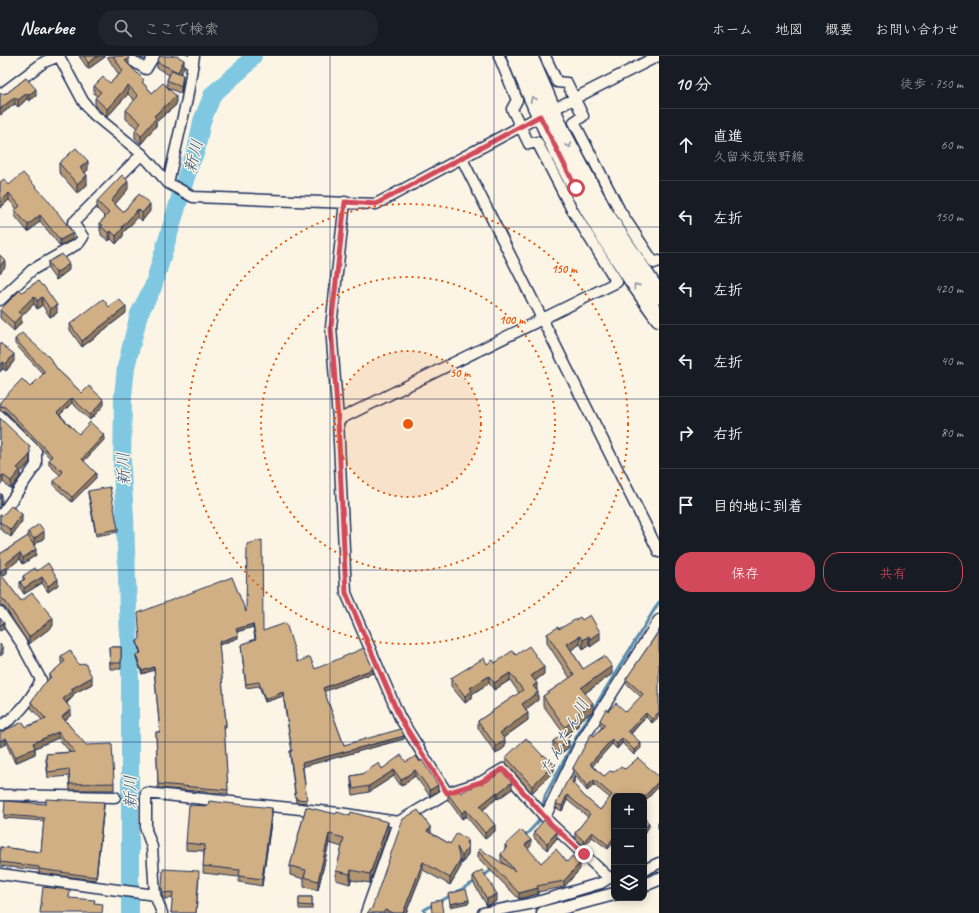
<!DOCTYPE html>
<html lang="ja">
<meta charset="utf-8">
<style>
:root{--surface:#171b24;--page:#20242c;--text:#f1f3f6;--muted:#9ea1a6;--line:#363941;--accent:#d1495b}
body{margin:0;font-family:Caveat,"Klee One",sans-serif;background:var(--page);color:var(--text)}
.controls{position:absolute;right:12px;bottom:12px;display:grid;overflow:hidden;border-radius:8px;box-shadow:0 2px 10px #0003}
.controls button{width:36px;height:36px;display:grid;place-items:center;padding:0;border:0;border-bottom:1px solid var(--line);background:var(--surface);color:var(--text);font:20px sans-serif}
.stop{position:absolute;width:12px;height:12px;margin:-9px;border:3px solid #d1495b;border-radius:50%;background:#fff}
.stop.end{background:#d1495b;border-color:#fff;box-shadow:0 1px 4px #0008}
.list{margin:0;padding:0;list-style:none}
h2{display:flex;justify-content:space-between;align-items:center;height:52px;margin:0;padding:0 16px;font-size:17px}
h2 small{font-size:13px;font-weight:400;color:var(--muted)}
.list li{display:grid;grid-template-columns:26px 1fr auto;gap:12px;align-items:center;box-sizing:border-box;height:72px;padding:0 16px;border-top:1px solid var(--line)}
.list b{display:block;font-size:15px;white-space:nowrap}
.list p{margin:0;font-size:13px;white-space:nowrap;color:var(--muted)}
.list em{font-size:13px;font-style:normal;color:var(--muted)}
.actions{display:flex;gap:8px;padding:12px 16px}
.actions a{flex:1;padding:9px 0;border:1px solid var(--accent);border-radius:16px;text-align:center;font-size:14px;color:var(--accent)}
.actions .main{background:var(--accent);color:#fff}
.icon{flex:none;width:22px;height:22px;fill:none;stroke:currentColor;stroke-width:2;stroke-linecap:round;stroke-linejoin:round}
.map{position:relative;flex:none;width:659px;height:857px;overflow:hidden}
header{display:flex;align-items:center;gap:24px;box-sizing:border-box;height:56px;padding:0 20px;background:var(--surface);border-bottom:1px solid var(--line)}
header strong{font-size:19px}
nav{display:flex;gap:22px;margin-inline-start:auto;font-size:14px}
.search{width:280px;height:36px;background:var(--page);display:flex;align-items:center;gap:10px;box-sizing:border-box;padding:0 14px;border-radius:16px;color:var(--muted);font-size:15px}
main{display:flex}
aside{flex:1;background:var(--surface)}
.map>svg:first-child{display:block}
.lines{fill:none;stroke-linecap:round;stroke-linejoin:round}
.stream{stroke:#588bad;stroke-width:3}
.river{stroke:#80c8e1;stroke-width:18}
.minor-casing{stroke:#1b2f5e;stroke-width:13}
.tertiary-casing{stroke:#1b2f5e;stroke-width:15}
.primary-casing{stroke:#1b2f5e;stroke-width:19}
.minor{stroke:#fcf5e5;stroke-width:10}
.tertiary{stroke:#fcf5e5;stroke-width:12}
.primary{stroke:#fcf5e5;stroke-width:16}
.wall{fill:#b49672;stroke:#1b2f5e;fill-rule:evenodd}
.shaded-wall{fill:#927a5c;stroke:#1b2f5e}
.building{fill:#d1af84;stroke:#1b2f5e}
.oneway{stroke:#8c92a2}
.route{stroke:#d1495b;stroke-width:5}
.grid{fill:none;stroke:#1b2f5e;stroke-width:1;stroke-opacity:0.55}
.ring{fill:none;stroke:#e8590c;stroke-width:2;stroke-dasharray:2 4}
.labels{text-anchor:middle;stroke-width:3;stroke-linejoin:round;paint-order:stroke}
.water-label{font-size:17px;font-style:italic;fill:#34557f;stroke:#fcf5e5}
.centre{fill:#e8590c;stroke:#fcf5e5;stroke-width:2}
.ring-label{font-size:12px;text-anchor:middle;font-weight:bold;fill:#e8590c;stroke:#fcf5e5;stroke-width:3;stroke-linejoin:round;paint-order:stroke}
</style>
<header>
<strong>Nearbee</strong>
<div class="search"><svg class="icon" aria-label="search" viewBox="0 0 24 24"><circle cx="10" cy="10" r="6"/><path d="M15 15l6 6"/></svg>ここで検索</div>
<nav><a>ホーム</a><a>地図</a><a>概要</a><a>お問い合わせ</a></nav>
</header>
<main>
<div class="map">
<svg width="659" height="857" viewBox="0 0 659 857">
<rect width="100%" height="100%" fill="#fcf5e5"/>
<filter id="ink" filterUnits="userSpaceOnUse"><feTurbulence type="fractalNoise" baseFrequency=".025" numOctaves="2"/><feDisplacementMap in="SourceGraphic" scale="8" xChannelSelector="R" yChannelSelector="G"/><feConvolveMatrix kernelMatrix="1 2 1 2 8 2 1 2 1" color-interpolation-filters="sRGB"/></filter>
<g filter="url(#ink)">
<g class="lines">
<path class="stream" d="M542 753 545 740 578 678 659 546
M524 781 538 766 540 758
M482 821 494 812
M439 846 476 825
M425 857 424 854 434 848"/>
<path class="river" d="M130 857V617L125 460 122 415 123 340 126 311 139 258 153 231 190 108 196 95 202 65 213 38 243 12 253 0"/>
<g class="minor-casing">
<path id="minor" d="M59 0 83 45 92 57 142 98 168 127 193 141 376 148 540 60 658 0
M125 0 146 13 154 0
M178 0 193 8
M545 0 557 26 567 27 583 60 574 66 620 155 654 207 659 205
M0 39 44 6 59 0
M462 103 659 496
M168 127 187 43 194 0
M345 146 331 271 338 364 346 537 400 662 447 737
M0 244 32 214 79 187 83 181 73 167 142 98
M0 360 36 395V409L0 461
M338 364 617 226 571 152 537 86 529 88 512 53 517 44 499 0
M0 556 20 585 41 624C31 643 19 660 0 670
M0 739 115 741
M545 761 581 686 659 564
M644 814 659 807
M0 818 155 839
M162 857 155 839 152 791 146 774V737L339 757 398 766 447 737 481 726 503 713 551 768 609 822 614 821
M366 857 398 766
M483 857 534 847 601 827 609 822"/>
</g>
<g class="tertiary-casing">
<path id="tertiary" d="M644 829 659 823
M543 857 614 838"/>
</g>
<g class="primary-casing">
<path id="primary" d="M515 0C551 93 600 181 659 262
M529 0 562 76 604 156 659 239"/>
</g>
<use href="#minor" class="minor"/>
<use href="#tertiary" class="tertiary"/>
<use href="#primary" class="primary"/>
</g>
<path class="wall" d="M79 0H105V1L88 13Z
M108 0H127L129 9 144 28 152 37 167 31V24L169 19 157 12V6L184 11 180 18 183 26 181 38 167 31 176 49 156 66V70L141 88 135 82V74L137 72 126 63V54L135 45 128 38 107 61 95 50V42L97 40 94 38V30L110 27 119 19 108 2Z
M137 0H145L143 3Z
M26 22 36 40 29 45 27 43 18 51 15 48 0 59V38L7 37Z
M59 107 88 114 85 117 87 129 77 137 59 116Z
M0 126 9 129 73 183 60 190 40 165 28 176 15 160V154L17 153 9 144 0 152Z
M128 133 115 148 123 156 139 138 150 155 142 165 138 161 123 177V180L116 188 111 183 109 185 101 179V176L100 175V167L105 161 97 153V145Z
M48 206 69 214 56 224 48 213Z
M38 225 57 257 50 261 42 249 37 253 34 248 21 261V267L14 275 0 262V254L22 236Z
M109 251 126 257 82 291 70 274V268Z
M15 283 58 314 82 337 104 349 90 364 72 347 60 359 79 378 104 384 84 405 96 422 72 446 54 430V425L60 419 49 409V404L50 402 5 355H0V346L30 331 43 318 15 288Z
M0 287 14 305 6 315 3 313Z
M0 362 30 406 20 417V421L11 433 3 426 0 429Z
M88 435 118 473V476L96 480 88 438Z
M0 459 22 465 11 481 0 473Z
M28 476 44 482 34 489 36 499 23 508 20 503 7 513V517L2 520 21 545 53 570 29 588 5 552 0 549V498L28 480Z
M37 515 58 529 48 536 42 527 24 538 20 532V526L23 524V520Z
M246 556 263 575 298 606 315 613 373 617 324 635 344 689 404 683 303 710 307 747 296 746 290 699V695H292L283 640 265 646 259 630 246 632 241 589 255 583 253 571 237 576 238 582 219 589 226 669V672H224L228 738 158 732 156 676H160L154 614 142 618 136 602V599L140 597 137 588V585Z
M582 564 600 584 590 591 589 589 583 593 580 588 571 594 583 613 612 618 585 637 593 655 578 666V670L565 679 543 649V640L570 622 547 587V578Z
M659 575 652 667 646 661 631 678 641 692 634 699 622 687 617 693 612 688 592 710 604 720 613 716 625 713 659 721V730L644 746 614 740V786L608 793 592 781 584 790 575 782V777L588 761 567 744 562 755 556 752V748L575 719 573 717V712L594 680 602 671 600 669V664L608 655 626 656 641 641 626 627V623ZM575 719 587 735 594 729 610 742 600 754 584 740 573 728 575 724Z
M109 591H121V613H110Z
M516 599 544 618 535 625 538 644 526 653 528 664 503 682 505 691 496 698 478 672V665L519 637 510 624 494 634 489 627 472 638V642L465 647 451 630V622L487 608 495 607Z
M61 600 79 609 92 628 73 638V641L67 647 71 659 65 664 114 727V734H70L69 720 48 722 46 705V698L70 696 58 682 35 692V698L15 707 1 676 26 671 42 664 31 652V646L49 623V619L62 608 61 606Z
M553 685 569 691 559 699 553 692Z
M543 700 554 715 532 737 506 707V701Z
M406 706 438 735 430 740 415 720 401 730 394 720 369 736 353 739 351 726V720L362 718Z
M471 732 512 733 498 743 497 742 483 754 495 775 485 783 466 760 462 763 448 744V738L461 737Z
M46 748 104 750 96 824 39 817V814L0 810V791L41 796 44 765 4 762V759Z
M306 751 388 775 370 827 351 824 350 828 336 824V815L342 791 329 787 318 834 304 831V823L290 819V810Z
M272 759 262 830 239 826V821L203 817 204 795 186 794V787Z
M659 765V773L658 772V766Z
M534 776 557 782 547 794 534 782Z
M431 777 450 788 468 789V798L462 808 460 804V812L450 829 423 814 406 857H367L372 852Z
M505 789 531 790 528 793 541 807 567 806 580 813 564 831 538 836V838L519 843 478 802V795L505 809 501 804V798L505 794Z
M473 819 497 845 487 850 473 826Z
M199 821 196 857H171L173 842 163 843 162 838V832Z
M299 841H312V853H299Z"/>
<path class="shaded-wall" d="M98 0H105V1L88 13V7Z
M129 2V10L125 5Z
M184 4V11L178 23V16Z
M183 19V26L181 38V31Z
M128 29V38L107 61V53Z
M36 33V40L29 45V39Z
M27 37V43L18 51V44Z
M176 40V49L156 66V70L141 88V80L154 60Z
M15 41V48L0 59V53Z
M88 105V114L80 121V112Z
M87 119V129L77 137V128Z
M128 125V133L111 153V145Z
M9 137V144L0 152V146Z
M150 148V155L142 165V157Z
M138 153V161L123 177V180L116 188V180L122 171Z
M40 159V165L28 176V169Z
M111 175V183L109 185V177Z
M73 177V183L60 190V184Z
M5 204V211L0 217V210Z
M69 208V214L56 224V217Z
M34 240V248L21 261V267L14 275V267L18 256Z
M42 241V249L37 253V245Z
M57 249V257L50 261V253Z
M126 251V257L82 291V285Z
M14 298V305L6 315V308Z
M3 306V313L0 316V309Z
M72 342V347L57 362V357Z
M104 344V349L90 364V359Z
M104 379V384L82 407V403Z
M30 399V406L20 417V421L11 433V425L17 412Z
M96 417V422L72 446V441Z
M3 419V426L0 429V421Z
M2 439V446L0 450V443Z
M22 458V465L11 481V474Z
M44 475V482L34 489V483Z
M36 493V499L23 508V502Z
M20 497V503L7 513V517L1 521V515L5 508Z
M42 521V527L24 538V532Z
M58 523V529L48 536V530Z
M53 562V570L29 588V581Z
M4 567V573L0 575V569Z
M253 568V571L236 576V573Z
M600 576V584L590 591V583Z
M238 579V582L219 589V586Z
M580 580V588L567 597V588Z
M589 580V589L583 593V584Z
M3 592V598L0 600V594Z
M612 610V618L581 640V632Z
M154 611V614L142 618V615Z
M544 611V618L531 628V620Z
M373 613V617L323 636V632Z
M510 617V624L494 634V627Z
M489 620V627L472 638V642L465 647V640L470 632Z
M92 621V628L73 638V641L63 649V643L71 633Z
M537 627V635L533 630Z
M283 636V640L265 646V643Z
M538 636V644L522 656V648Z
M593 647V655L578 666V670L565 679V671L576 659Z
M71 653V659L62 667V661Z
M659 656V661L652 667V663Z
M528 657V664L500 684V677Z
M646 657V661L628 680V675Z
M58 676V682L35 692V698L15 707V701L33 687Z
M404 680V683L302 711V707Z
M6 682V688L0 691V685Z
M622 682V687L617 693V688Z
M612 683V688L590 713V708Z
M505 684V691L496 698V690Z
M569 685V691L559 699V692Z
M641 687V692L634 699V694Z
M554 708V715L532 737V730Z
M394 714V720L369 736V730Z
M415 714V720L401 730V724Z
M575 719V724L572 731V726Z
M594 724V729L587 735V730Z
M659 725V730L644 746V741Z
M512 726V733L498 743V737Z
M438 729V735L430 740V734Z
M497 736V742L480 756V750Z
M567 739V744L562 755V750Z
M104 746V750L96 824V821Z
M272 752V759L262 830V823Z
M466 754V760L462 763V757Z
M388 766V775L370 827V818Z
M649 767V771L644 778V773Z
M495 769V775L485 783V777Z
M431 772V779L427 775Z
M557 776V782L547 794V787Z
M592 776V781L584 790V785Z
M329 778V787L318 834V825Z
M614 781V786L608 793V789Z
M468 784V798L462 808V801L466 786Z
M531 784V790L525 796V789Z
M460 805V812L450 829V822Z
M423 806V814L406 857H403Z
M580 807V813L564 831V825Z
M351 814V824L350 828V818Z
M538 832V838L519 843V837Z
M497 838V845L487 850V843Z
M469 844V847L450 851V848Z"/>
<path class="building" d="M84 0H98L88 7Z
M113 0H127L129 2 125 5 144 24 142 26 152 37 163 27 176 40 154 60 156 62 141 80 135 74 141 67 126 54 138 40 128 29 107 53 95 42 101 36 94 30 103 21 110 27 123 15Z
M160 0H177L184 4 178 16 157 6Z
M172 14 183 19 181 31 167 24Z
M26 22 36 33 29 39 27 37 18 44 15 41 0 53V38L7 37Z
M76 92 88 105 80 112 87 119 77 128 59 107Z
M23 117 48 144 73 177 60 184 40 159 28 169 15 154 20 150 9 137 0 146V126L4 123 9 129Z
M122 119 128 125 111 145 123 156 139 138 150 148 142 157 138 153 122 171 123 172 116 180 111 175 109 177 101 171 103 169 100 167 109 157 97 145Z
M62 198 69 208 56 217 48 206Z
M0 199 5 204 0 210Z
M38 225 42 230 43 229 57 249 50 253 42 241 37 245 34 240 18 256 21 259 14 267 0 254 20 234 22 236Z
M103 243 109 251 119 243 126 251 82 285 70 268Z
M22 277 49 301 58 314 82 337 89 330 104 344 90 359 72 342 57 357 79 378 90 366 104 379 82 403 96 417 72 441 54 425 63 416 49 404 52 400 5 351 0 350V346L22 323 30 331 45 316 15 283Z
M0 287 14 298 6 308 3 306 0 309Z
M0 362 30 391V399L17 412 20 414 11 425 3 419 0 421Z
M110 431 118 473 96 477 88 435Z
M0 437 2 439 0 443Z
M11 450 22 458 11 474 0 466V459H3Z
M39 468 44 475 34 483 28 476Z
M28 480 36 493 23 502 20 497 5 508 7 510 1 515 0 514V498Z
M262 484 263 575 286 567 298 606 310 601 315 613 364 592 373 613 323 632 344 689 401 673 404 680 302 707 307 744 296 743 290 695H292L283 636 265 643 259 626 246 628 241 589 256 583 253 568 236 573 238 579 219 586 226 669H224L228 734 158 728 156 676H160L154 611 142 615 136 599 141 597 137 585 140 583 138 557 232 521 246 556 247 488Z
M48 507 58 523 48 530 42 521 24 532 20 526 25 523 23 520 35 512 37 515Z
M0 517 21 545 32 537 53 562 29 581 5 545 0 541Z
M590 559 600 576 590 583 589 580 583 584 580 580 567 588 583 613 604 600 612 610 581 632 593 647 576 659 578 661 565 671 543 640 574 619 547 578 558 571 559 573 580 561 582 564Z
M0 562 4 567 0 569Z
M659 575V656L652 663 646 657 628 675 641 687 634 694 622 682 617 688 612 683 590 708 604 720 610 715 613 716 620 711 625 713 638 702 659 721V725L644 741V740H614V781L608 789 592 776 584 785 575 777 590 758 567 739 562 750 556 748 566 727 574 719H575L572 726 584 740 600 754 612 739 594 724 587 730 573 712 591 678 594 680 605 669 600 664 606 653 608 655 616 647 626 656 643 638 626 623Z
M0 588 3 592 0 594Z
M529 590 544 611 531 620 537 627 533 630 538 636 522 648 528 657 500 677 505 684 496 690 478 665 523 634 510 617 494 627 489 620 470 632 472 635 465 640 451 622 484 602 487 608 493 604 495 607 512 595 516 599Z
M109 591H121V607H110Z
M70 594 79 609 85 607 92 621 71 633 73 635 63 643 71 653 62 661 86 689 112 688 114 727 70 728 69 713 48 716 46 698 75 696 58 676 33 687 35 692 15 701 6 682 0 685V674L1 676 23 666 26 671 46 663 31 646 42 630 51 621 49 619 65 605 61 600Z
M563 678 569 685 559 692 553 685Z
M526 682 543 700 544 699 554 708 532 730 506 701Z
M401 699 406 706 416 700 420 706 422 704 438 729 430 734 415 714 401 724 394 714 369 730 353 733 351 720 362 718 379 707 382 713Z
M502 715 512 726 498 737 497 736 480 750 495 769 485 777 466 754 462 757 448 738 458 734 461 737 470 731 471 732 476 728 485 725 486 726Z
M46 743 104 746 96 821 39 813V811L0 806V791L41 796 44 762 4 759 5 745 46 748Z
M209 745 272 752 262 823 239 820 240 814 203 810 205 789 186 787 189 749 208 750Z
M306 751 336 758 337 756 350 760 351 756 388 766 370 818 351 814 350 818 336 815 344 782 329 778 318 825 304 821 306 814 290 810Z
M418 754 431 772 427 775 450 788 457 777 468 784 466 786 468 790 462 801 457 791 460 805 450 822 423 806 403 857H393L385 854 383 857H367L372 852 403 763Z
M644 762 649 767 644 773Z
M544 764 557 776 547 787 534 776Z
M521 774 531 784 525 789 541 807 556 793 567 806 572 800 580 807 564 825 537 830 538 832 519 837 478 795 480 793 515 815 501 798 507 791 505 789Z
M163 813 199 815 196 857H171L173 836 163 837 162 832Z
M482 814 497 838 487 843 473 819Z
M43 831 70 834 69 842 95 844 94 847 103 848 102 857H40Z
M466 833 469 844 450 848 448 838Z
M299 841H312V850L299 849Z
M441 844 443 857H432L431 846Z"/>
<defs><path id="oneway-chevron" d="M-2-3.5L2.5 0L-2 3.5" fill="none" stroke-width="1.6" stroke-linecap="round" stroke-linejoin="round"/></defs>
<g class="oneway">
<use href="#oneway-chevron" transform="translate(533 43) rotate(-113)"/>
<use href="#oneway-chevron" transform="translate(569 89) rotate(62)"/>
<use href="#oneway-chevron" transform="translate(636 230) rotate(-125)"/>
</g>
</g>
<g class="lines" filter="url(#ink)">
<path class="route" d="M576 132 540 60 376 148 345 146 331 271 338 364 346 537 400 662 447 737 481 726 503 713 551 768 584 798"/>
</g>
<path class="grid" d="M165 0V857M330 0V857M494 0V857M0 171H659M0 343H659M0 514H659M0 686H659"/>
<circle cx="408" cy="368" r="73" fill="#e8590c" fill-opacity=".12"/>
<g class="ring">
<circle cx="408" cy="368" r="73"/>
<circle cx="408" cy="368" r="147"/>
<circle cx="408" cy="368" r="220"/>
</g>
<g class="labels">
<g class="water-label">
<text transform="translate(193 100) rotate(-75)" y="6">新川</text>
<text transform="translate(123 413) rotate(-92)" y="6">新川</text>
<text transform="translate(564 681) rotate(-61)" y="6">たんたん川</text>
<text transform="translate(130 736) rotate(-90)" y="6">新川</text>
</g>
</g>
<circle cx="408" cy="368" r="6" class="centre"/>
<g class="ring-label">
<text x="564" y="217">150 m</text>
<text x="512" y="268">100 m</text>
<text x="460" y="321">50 m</text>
</g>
</svg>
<div class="controls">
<button>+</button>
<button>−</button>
<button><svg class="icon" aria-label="layers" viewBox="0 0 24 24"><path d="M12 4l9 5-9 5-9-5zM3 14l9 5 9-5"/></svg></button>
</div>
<div class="stop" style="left:576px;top:132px"></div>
<div class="stop end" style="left:584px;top:798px"></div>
</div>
<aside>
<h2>10 分<small>徒歩 · 750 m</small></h2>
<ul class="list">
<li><svg class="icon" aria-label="ahead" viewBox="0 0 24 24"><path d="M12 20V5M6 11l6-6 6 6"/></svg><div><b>直進</b><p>久留米筑紫野線</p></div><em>60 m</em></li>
<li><svg class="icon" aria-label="left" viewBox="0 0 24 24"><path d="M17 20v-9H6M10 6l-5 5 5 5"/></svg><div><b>左折</b></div><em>150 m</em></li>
<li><svg class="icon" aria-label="left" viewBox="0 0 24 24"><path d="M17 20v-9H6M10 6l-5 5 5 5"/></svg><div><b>左折</b></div><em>420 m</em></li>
<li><svg class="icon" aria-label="left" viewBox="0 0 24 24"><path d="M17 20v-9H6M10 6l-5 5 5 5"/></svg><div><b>左折</b></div><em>40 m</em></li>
<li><svg class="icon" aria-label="right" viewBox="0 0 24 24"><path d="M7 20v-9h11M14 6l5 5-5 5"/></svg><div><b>右折</b></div><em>80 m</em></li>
<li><svg class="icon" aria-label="arrive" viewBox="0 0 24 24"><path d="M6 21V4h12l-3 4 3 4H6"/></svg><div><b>目的地に到着</b></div></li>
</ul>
<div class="actions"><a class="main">保存</a><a>共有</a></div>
</aside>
</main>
